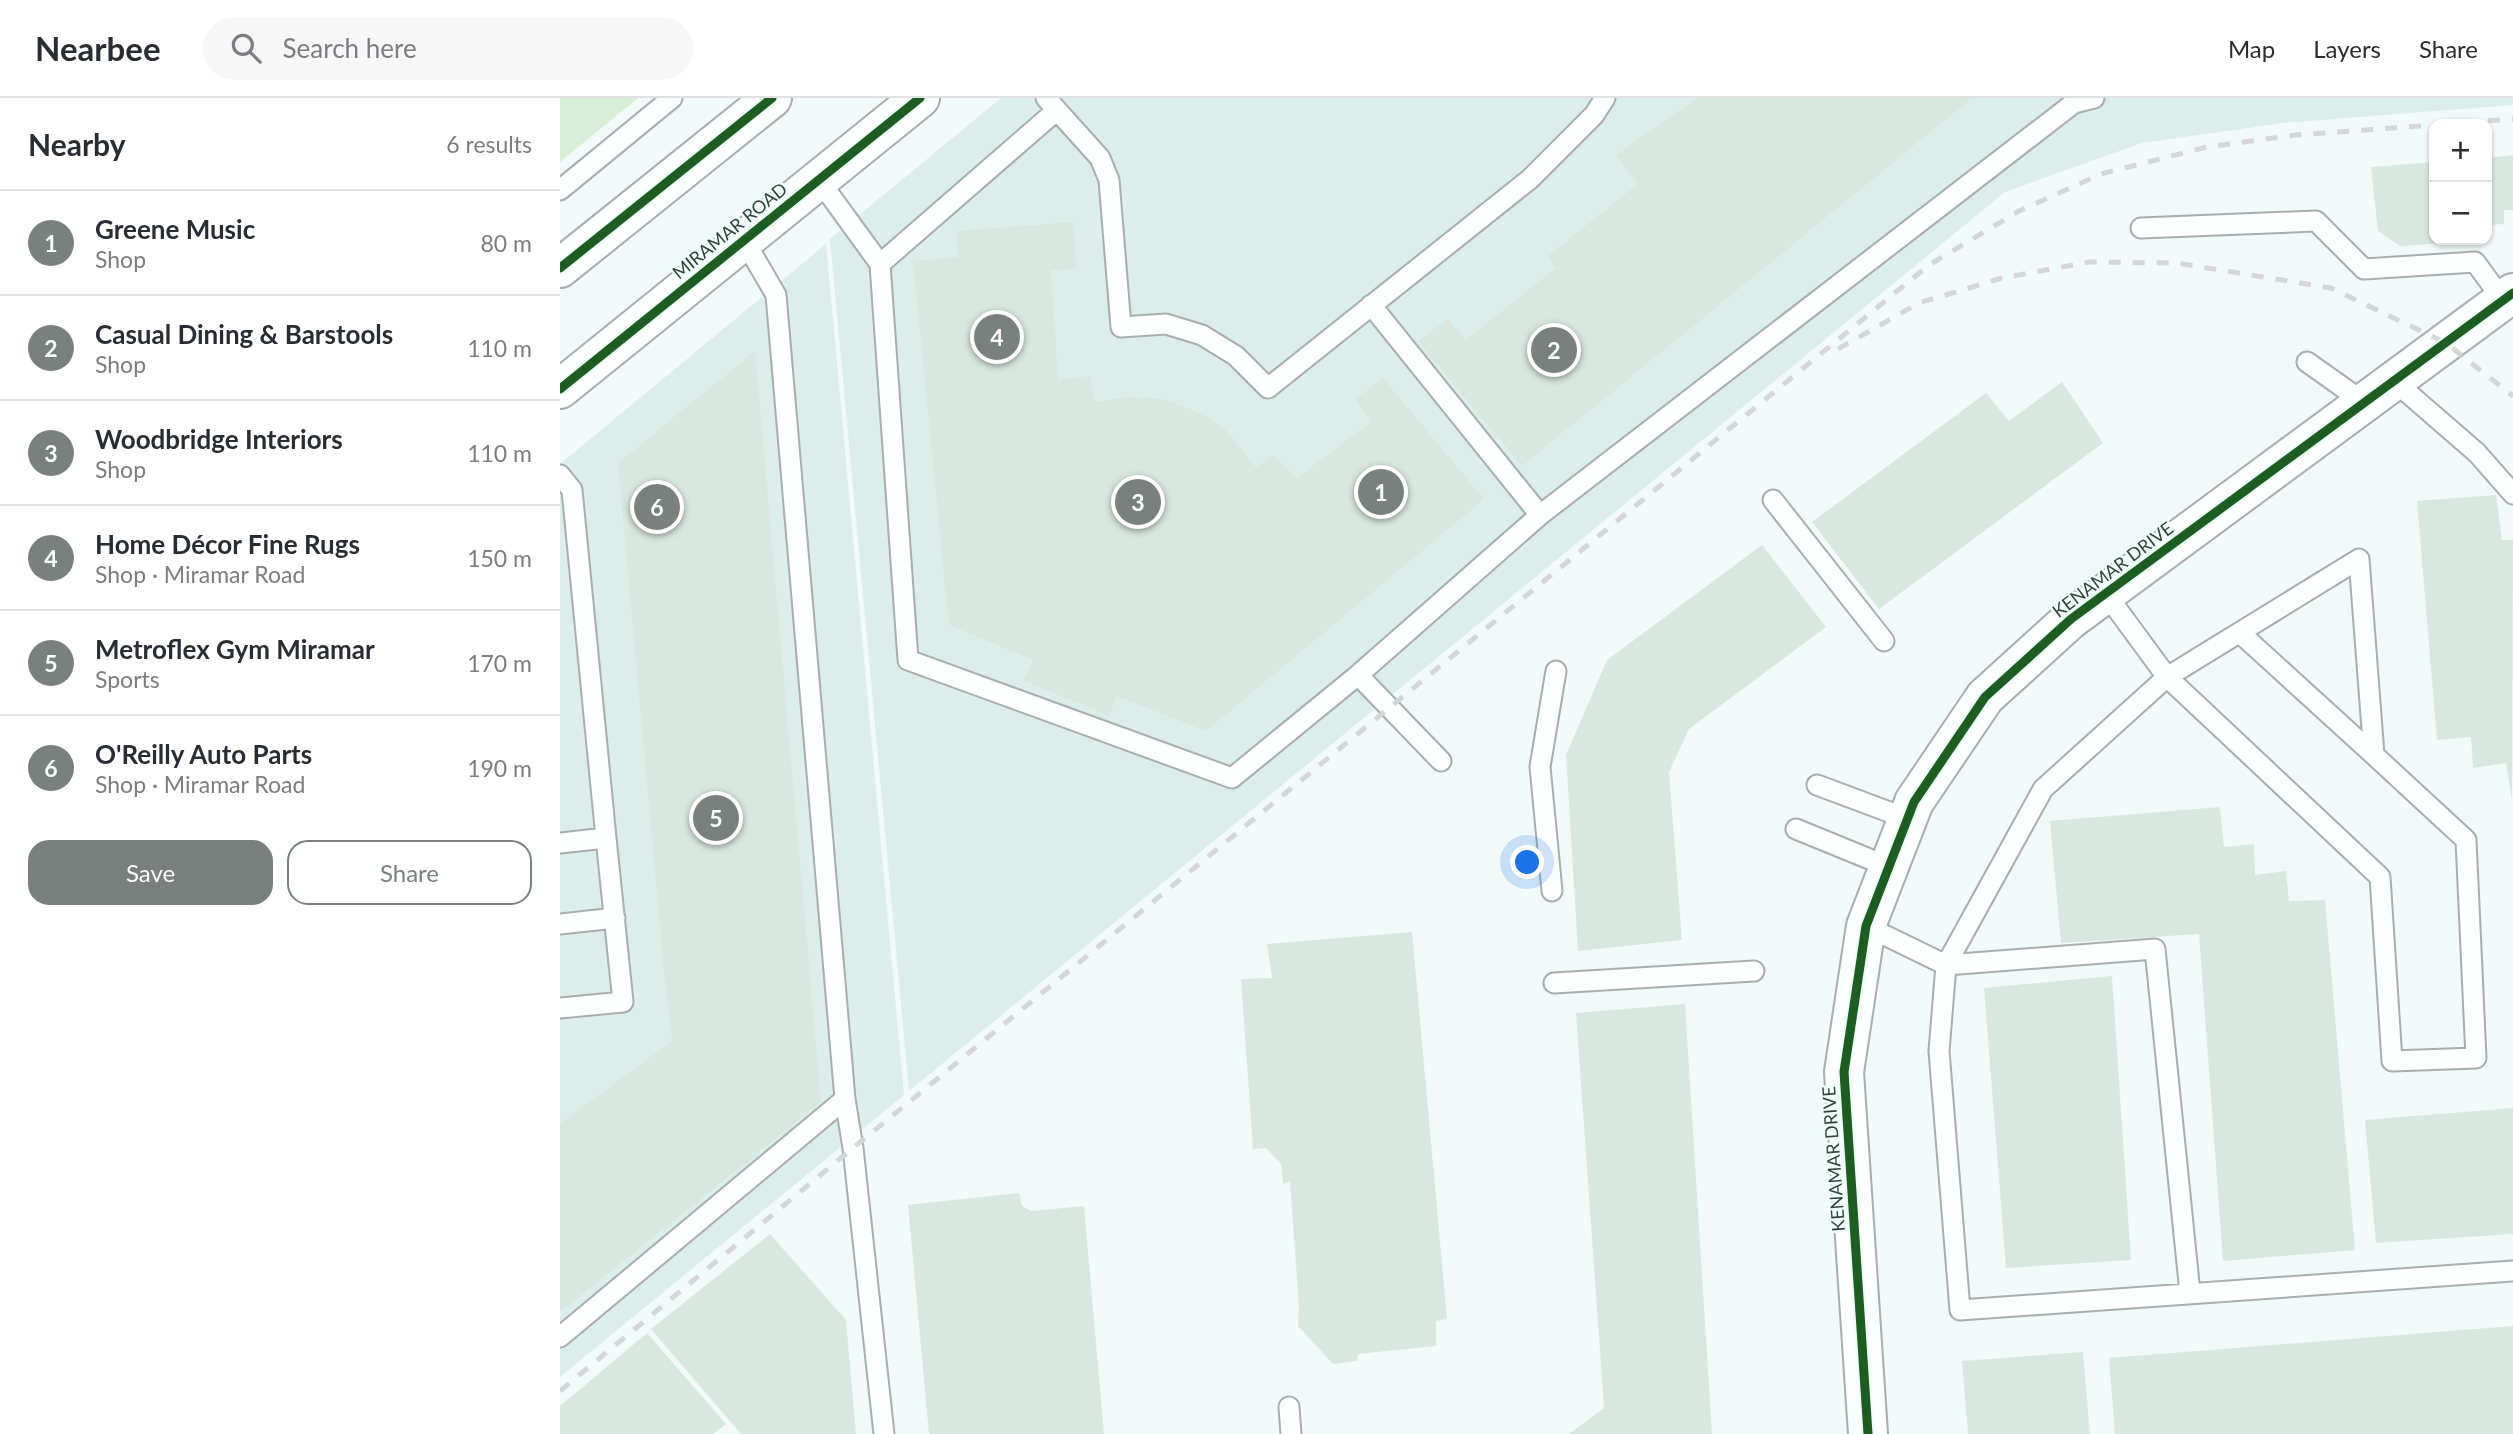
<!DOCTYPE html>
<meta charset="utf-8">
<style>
:root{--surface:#fff;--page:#f7f7f7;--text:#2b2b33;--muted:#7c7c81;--line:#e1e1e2;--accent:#79807e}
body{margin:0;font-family:Lato,sans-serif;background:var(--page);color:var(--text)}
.controls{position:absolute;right:21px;top:21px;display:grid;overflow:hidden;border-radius:14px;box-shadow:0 2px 5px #0004}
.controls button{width:63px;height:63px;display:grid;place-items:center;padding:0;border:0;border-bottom:2px solid var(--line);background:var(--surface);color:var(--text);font:35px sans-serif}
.you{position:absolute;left:968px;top:765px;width:24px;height:24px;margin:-18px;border:5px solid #fff;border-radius:50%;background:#1a73e8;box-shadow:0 0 0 10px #1a73e833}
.badge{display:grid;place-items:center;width:46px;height:46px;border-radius:50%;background:var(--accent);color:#fff;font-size:23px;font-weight:700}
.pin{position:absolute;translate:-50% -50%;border:4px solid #fff;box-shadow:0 2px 7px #0006}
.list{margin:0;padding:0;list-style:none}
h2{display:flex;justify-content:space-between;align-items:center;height:91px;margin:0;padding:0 28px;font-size:30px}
h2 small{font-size:23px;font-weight:400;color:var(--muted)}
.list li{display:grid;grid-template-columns:46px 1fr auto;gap:21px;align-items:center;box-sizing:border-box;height:105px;padding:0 28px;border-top:2px solid var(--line)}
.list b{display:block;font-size:26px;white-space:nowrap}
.list p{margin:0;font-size:23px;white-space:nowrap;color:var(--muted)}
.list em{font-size:23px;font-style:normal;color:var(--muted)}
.actions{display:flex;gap:14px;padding:21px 28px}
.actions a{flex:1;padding:16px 0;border:2px solid var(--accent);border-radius:21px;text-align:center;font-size:24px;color:var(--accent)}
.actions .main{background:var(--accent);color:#fff}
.icon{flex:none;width:38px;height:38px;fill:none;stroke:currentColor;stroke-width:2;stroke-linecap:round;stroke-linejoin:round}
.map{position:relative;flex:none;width:1953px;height:1336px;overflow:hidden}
header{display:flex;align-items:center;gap:42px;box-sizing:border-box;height:98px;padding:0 35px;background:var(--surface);border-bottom:2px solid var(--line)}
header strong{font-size:33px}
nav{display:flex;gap:38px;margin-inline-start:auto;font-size:24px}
.search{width:490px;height:63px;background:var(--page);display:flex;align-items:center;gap:18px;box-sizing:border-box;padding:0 24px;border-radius:38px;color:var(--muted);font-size:26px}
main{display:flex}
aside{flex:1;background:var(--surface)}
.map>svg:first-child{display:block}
.built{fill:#dceeea}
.green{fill:#d9eed7}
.building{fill:#d8e8e0}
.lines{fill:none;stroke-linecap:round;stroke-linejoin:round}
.service-casing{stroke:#a7aead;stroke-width:23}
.tertiary-casing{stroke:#a7aead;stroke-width:42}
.primary-casing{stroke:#a7aead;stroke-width:42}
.service{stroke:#fdfefe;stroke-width:19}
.tertiary{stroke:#fdfefe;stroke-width:38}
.primary{stroke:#fdfefe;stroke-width:38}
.rail{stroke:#d4d7d6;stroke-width:5;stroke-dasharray:12 12;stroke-linecap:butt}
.cycleway-casing{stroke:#edfef9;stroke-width:13}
.cycleway{stroke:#1b5e20;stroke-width:9}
.labels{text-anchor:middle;stroke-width:5;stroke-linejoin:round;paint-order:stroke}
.street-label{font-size:18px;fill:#383f3d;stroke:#edfef9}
</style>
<header>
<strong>Nearbee</strong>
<div class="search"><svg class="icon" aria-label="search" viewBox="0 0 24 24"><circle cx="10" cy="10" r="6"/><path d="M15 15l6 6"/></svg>Search here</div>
<nav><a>Map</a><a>Layers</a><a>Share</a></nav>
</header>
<main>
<aside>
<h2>Nearby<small>6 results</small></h2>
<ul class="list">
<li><span class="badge">1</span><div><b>Greene Music</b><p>Shop</p></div><em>80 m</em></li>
<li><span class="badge">2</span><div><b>Casual Dining &amp; Barstools</b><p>Shop</p></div><em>110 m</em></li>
<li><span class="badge">3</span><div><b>Woodbridge Interiors</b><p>Shop</p></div><em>110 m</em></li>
<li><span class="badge">4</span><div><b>Home Décor Fine Rugs</b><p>Shop · Miramar Road</p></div><em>150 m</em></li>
<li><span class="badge">5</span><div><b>Metroflex Gym Miramar</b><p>Sports</p></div><em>170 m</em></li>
<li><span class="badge">6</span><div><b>O'Reilly Auto Parts</b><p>Shop · Miramar Road</p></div><em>190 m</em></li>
</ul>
<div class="actions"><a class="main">Save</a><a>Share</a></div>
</aside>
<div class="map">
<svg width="1953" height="1336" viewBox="0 0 1953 1336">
<rect width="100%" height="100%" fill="#f1faf8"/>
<path class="built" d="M441 0H1953V7L1723 25 1582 45 1445 94 349 993 270 141Z
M266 146 344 997 0 1279V366Z"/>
<path class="green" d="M0 0H78L0 64Z"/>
<path class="building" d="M1137 0H1412L962 368 858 243 888 221 906 242 996 170 988 158 1078 86 1056 57Z
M1953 57V112H1944V126L1927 127V60Z
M1874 64V142H1901V144L1840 148 1818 133 1811 69Z
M513 124 517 171 491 172 498 282 530 278 535 304 567 299 604 301 642 316 665 331 696 370 713 357 737 380 811 324 795 301 823 280 924 401 646 633 557 598 549 618 463 582 474 562 389 527 353 163 398 159 397 133Z
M195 253 261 1004 0 1214V1026L112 943 103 863 58 365Z
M1502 284 1543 345 1319 511 1252 424 1426 295 1449 323Z
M1936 397 1942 442H1953L1952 702 1946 665 1913 670 1911 639 1877 642 1857 403Z
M1202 447 1266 529 1129 631 1109 674 1122 842 1018 853 1006 657 1047 562Z
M1660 709 1664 749 1694 746 1695 777 1726 773 1729 803 1765 802 1795 1152 1663 1163 1639 836 1501 845 1490 723Z
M852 834 887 1221 876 1223V1248L798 1256 797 1263 773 1266 738 1228 739 1208 730 1083 723 1086 721 1066 706 1050 693 1051 681 881 712 880 707 846Z
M1552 878 1571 1162 1446 1170 1424 890Z
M1125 906 1152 1336H1009L1044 1310 1016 915Z
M1953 1010V1136L1816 1145 1805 1022Z
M459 1095 462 1108 471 1113 524 1108 544 1336H369L348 1107Z
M210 1136 286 1222 296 1336H181L91 1231Z
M1953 1228V1336H1555L1549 1260Z
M87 1235 166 1326 153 1336H0V1308Z
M1523 1254 1530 1336H1408L1402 1263Z"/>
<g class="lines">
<g class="service-casing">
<path id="service" d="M486 0 540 60 549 82 561 229 606 226 642 237 676 258 708 290 970 81 1034 17 1045 0
M497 12 320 166 348 562 672 680 798 577 980 417 1514 5 1534 0
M259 82 320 166
M0 92 112 0
M1581 130 1756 123 1804 171 1915 164 1943 202
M184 142 216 197 285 1001 293 1050 324 1336
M811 207 980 417
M1747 264 1805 305
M1834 283 1917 355 1953 396
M0 377 12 392 46 740
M1213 402 1324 543
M1546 496 1607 579 1820 779 1832 963 1916 960 1906 742 1814 657 1799 461 1607 579 1483 691 1386 867 1379 953 1400 1212 1953 1173
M1680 535 1814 657
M798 577 881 663
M1257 687 1348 721
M1236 731 1329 769
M0 745 46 740 63 904 0 910
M992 793 980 669 996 573
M0 826 55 820
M1306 828 1386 867 1595 851 1630 1195
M994 885 1194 873
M0 1239 285 1001
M729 1309 731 1336"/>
</g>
<g class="tertiary-casing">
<path id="tertiary" d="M1308 1336 1284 974 1306 828 1354 704 1425 599 1511 521 1953 195"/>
</g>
<g class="primary-casing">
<path id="primary" d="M0 170 212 0
M0 291 360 0"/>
</g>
<use href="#service" class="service"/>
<use href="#tertiary" class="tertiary"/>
<use href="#primary" class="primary"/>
<path class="rail" d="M1880 26 1953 21
M1278 251 1359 205 1442 180 1529 164 1617 165 1771 190 1886 245 1953 298
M0 1293 293 1050 1369 167 1459 113 1541 76 1647 49 1736 37 1874 27"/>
<g class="cycleway-casing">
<path id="cycleway" d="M0 170 212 0
M0 291 360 0
M1308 1336 1284 974 1306 828 1354 704 1425 599 1511 521 1953 195"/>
</g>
<use href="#cycleway" class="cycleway"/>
</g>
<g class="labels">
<g class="street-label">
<text transform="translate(170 133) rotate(-39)" y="6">MIRAMAR ROAD</text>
<text transform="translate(1553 472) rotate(-37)" y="6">KENAMAR DRIVE</text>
<text transform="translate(1274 1061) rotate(-94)" y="6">KENAMAR DRIVE</text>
</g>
</g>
</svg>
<div class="controls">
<button>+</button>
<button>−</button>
</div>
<div class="you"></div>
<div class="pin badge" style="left:821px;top:394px">1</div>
<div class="pin badge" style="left:994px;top:252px">2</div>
<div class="pin badge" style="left:578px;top:404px">3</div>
<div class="pin badge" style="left:437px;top:239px">4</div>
<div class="pin badge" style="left:156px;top:720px">5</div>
<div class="pin badge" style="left:97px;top:409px">6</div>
</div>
</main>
